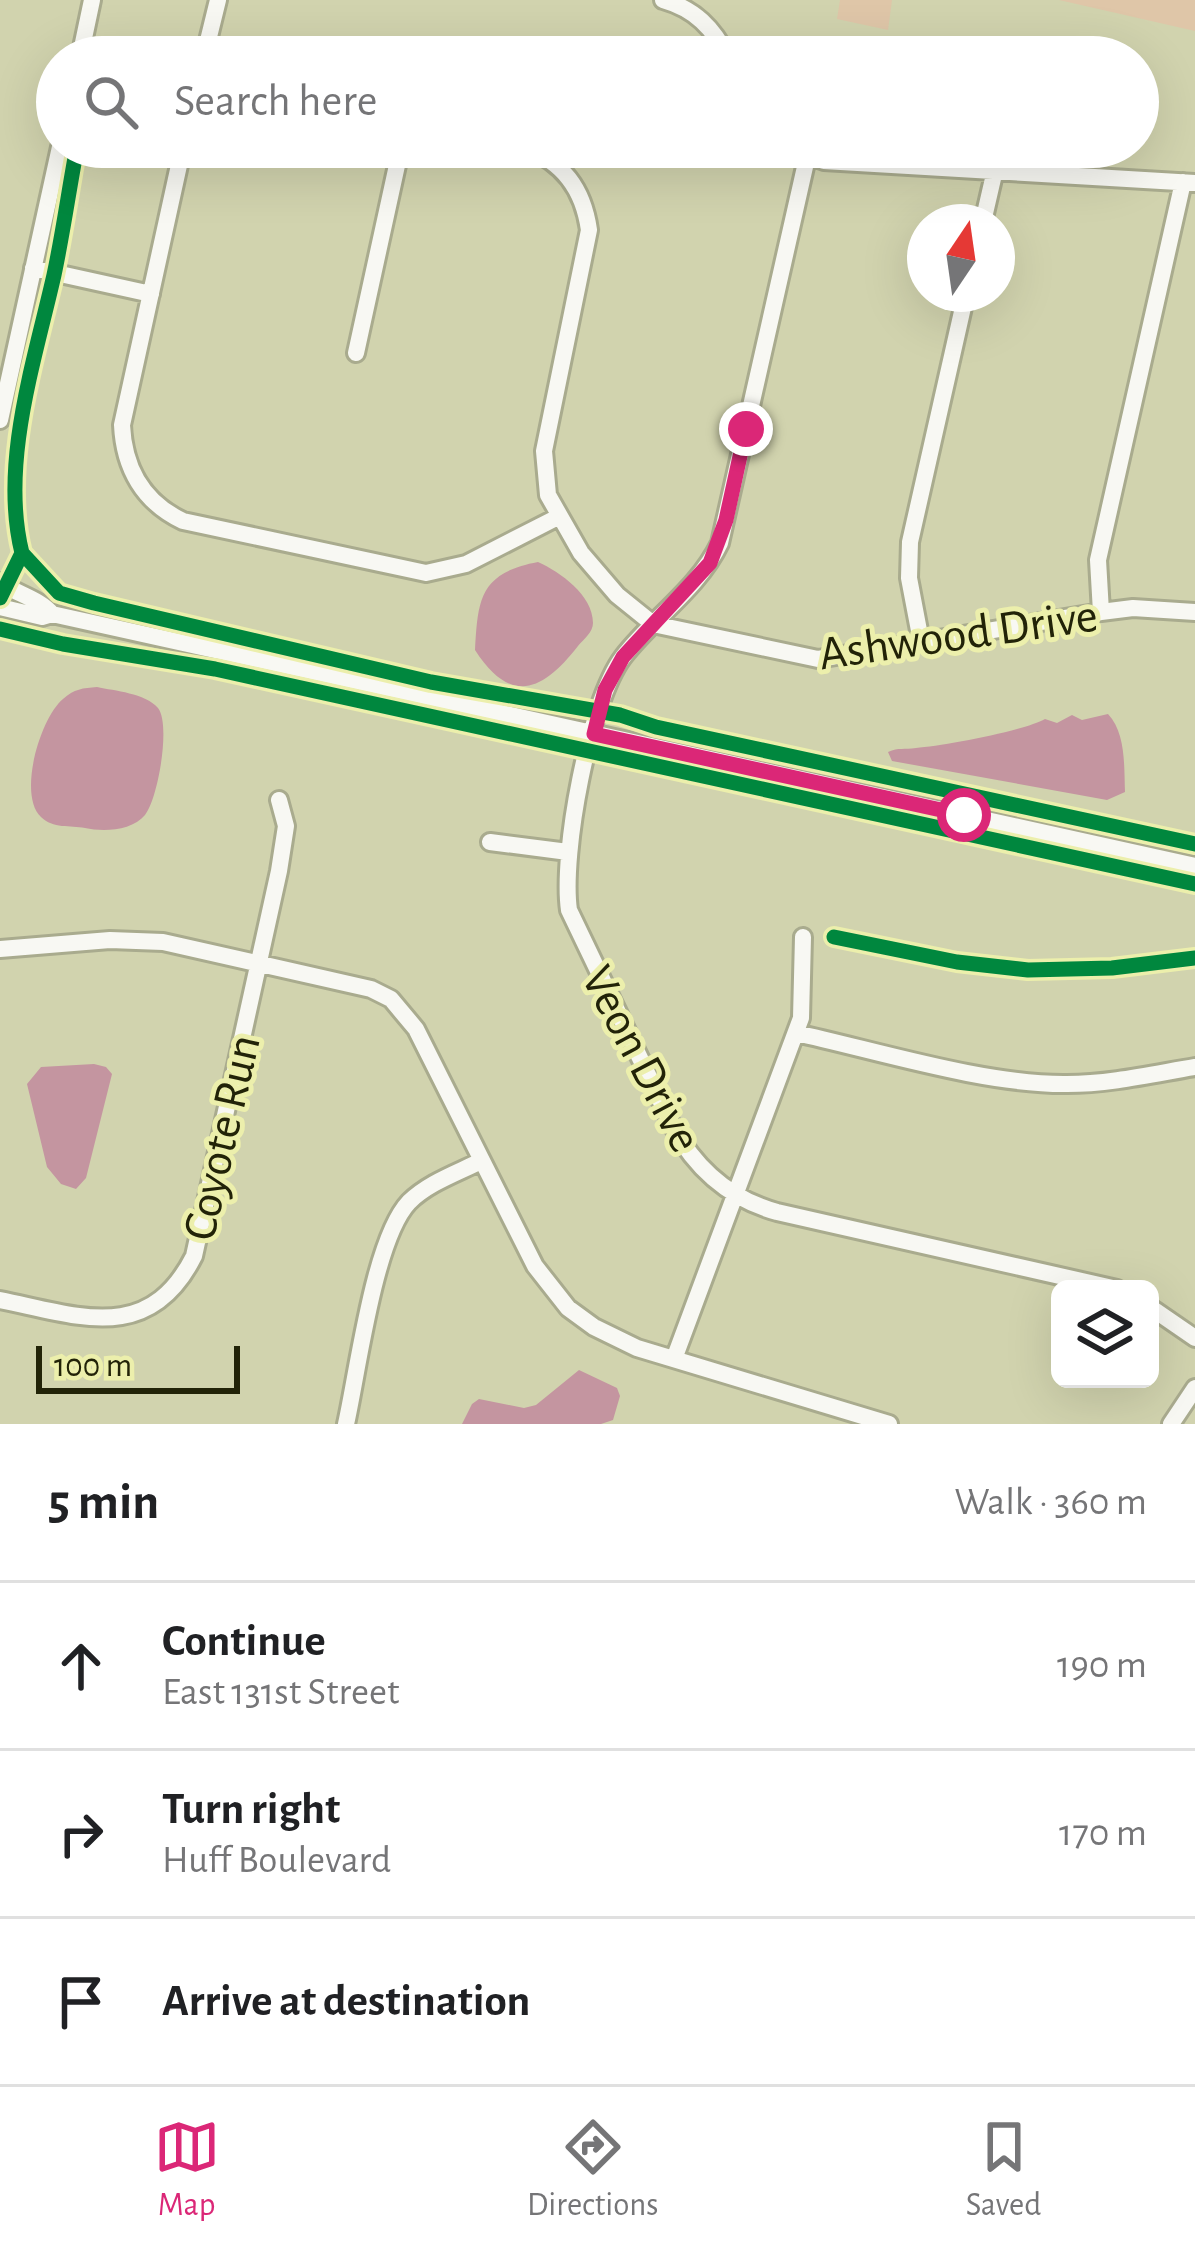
<!DOCTYPE html>
<meta charset="utf-8">
<style>
:root{--surface:#fff;--page:#f2f2f2;--text:#202124;--muted:#757577;--line:#e0e0e0;--accent:#db2777}
body{margin:0;font-family:"Alegreya Sans",sans-serif;background:var(--page);color:var(--text)}
.controls{position:absolute;right:36px;bottom:36px;display:grid;overflow:hidden;border-radius:18px;box-shadow:0 12px 48px #0002}
.controls button{width:108px;height:108px;display:grid;place-items:center;padding:0;border:0;border-bottom:3px solid var(--line);background:var(--surface);color:var(--text);font:60px sans-serif}
.compass{position:absolute;left:907px;top:204px;width:108px;height:108px;border-radius:50%;background:var(--surface);box-shadow:0 12px 48px #0002;rotate:13deg}
.scale{position:absolute;left:36px;bottom:30px;width:204px;box-sizing:border-box;padding-left:12px;border:6px solid #222308;border-top:0;font-size:33px;line-height:42px;white-space:nowrap;color:#222308;-webkit-text-stroke:9px #ecefac;paint-order:stroke}
.stop{position:absolute;width:36px;height:36px;margin:-27px;border:9px solid #db2777;border-radius:50%;background:#fff}
.stop.end{background:#db2777;border-color:#fff;box-shadow:0 3px 12px #0008}
.list{margin:0;padding:0;list-style:none}
h2{display:flex;justify-content:space-between;align-items:center;height:156px;margin:0;padding:0 48px;font-size:51px}
h2 small{font-size:39px;font-weight:400;color:var(--muted)}
.list li{display:grid;grid-template-columns:78px 1fr auto;gap:36px;align-items:center;box-sizing:border-box;height:168px;padding:0 48px;border-top:3px solid var(--line)}
.list b{display:block;font-size:45px;white-space:nowrap}
.list p{margin:0;font-size:39px;white-space:nowrap;color:var(--muted)}
.list em{font-size:39px;font-style:normal;color:var(--muted)}
.icon{flex:none;width:66px;height:66px;fill:none;stroke:currentColor;stroke-width:2;stroke-linecap:round;stroke-linejoin:round}
.map{position:relative;flex:none;width:1195px;height:1424px;overflow:hidden}
.search{position:absolute;background:var(--surface);box-shadow:0 12px 48px #0002;left:36px;right:36px;top:36px;height:132px;display:flex;align-items:center;gap:30px;box-sizing:border-box;padding:0 42px;border-radius:66px;color:var(--muted);font-size:45px}
.sheet{height:660px;background:var(--surface)}
nav{display:flex;justify-content:space-around;align-items:center;box-sizing:border-box;height:168px;border-top:3px solid var(--line);background:var(--surface);font-size:33px;color:var(--muted)}
nav a{display:grid;justify-items:center;gap:6px}
nav .on{color:var(--accent)}
.map>svg:first-child{display:block}
.green{fill:#dfc6a8}
.water{fill:#c495a0}
.lines{fill:none;stroke-linecap:round;stroke-linejoin:round}
.minor-casing{stroke:#a9ab8e;stroke-width:22}
.minor{stroke:#f8f8f3;stroke-width:16}
.cycleway-casing{stroke:#ecefac;stroke-width:22}
.cycleway{stroke:#00873e;stroke-width:15}
.route{stroke:#db2777;stroke-width:15}
.labels{text-anchor:middle;stroke-width:10;stroke-linejoin:round;paint-order:stroke}
.street-label{font-size:48px;fill:#222308;stroke:#ecefac}
</style>
<div class="map">
<svg width="1195" height="1424" viewBox="0 0 1195 1424">
<rect width="100%" height="100%" fill="#d1d3ae"/>
<path class="green" d="M840 0H892L888 30 837 19Z
M1059 0H1195V31Z"/>
<path class="water" d="M538 562C560 572 593 595 593 623 593 632 584 639 578 646 543 691 511 706 475 650 478 600 479 573 538 562Z
M97 687C115 691 145 693 158 708 171 724 158 799 145 815 132 831 103 832 85 828 70 825 53 829 41 817 17 794 41 717 63 699 74 689 83 688 97 687Z
M1108 714C1126 733 1124 766 1125 792L1107 800 892 761 888 752C899 747 904 750 916 748 942 746 1024 731 1045 719L1057 723 1072 715 1082 720Z
M94 1064 106 1067 112 1074 86 1178 76 1189 61 1184 47 1167 27 1084 41 1067Z
M579 1370 617 1388 620 1396 613 1420 601 1424H462L472 1404 479 1399 524 1408 536 1405Z"/>
<g class="lines">
<g class="minor-casing">
<path id="minor" d="M663 0C695 9 713 28 728 57
M80 57 92 0
M204 57 218 0
M183 147 122 425C124 468 143 502 183 521L426 573 466 564 558 517
M525 147C563 163 583 188 589 230L544 451 548 495 581 553 617 595 653 624 818 659 1101 612 1133 608 1195 612
M786 147 824 161 1195 183
M807 158 720 543C698 589 654 617 623 657 589 702 561 854 569 910L673 1127C696 1169 730 1199 777 1212L1117 1289
M983 222 995 170
M33 268 151 294
M356 353 401 147
M0 420 60 147
M0 582C16 594 40 599 52 614
M0 607 42 617 52 614 1195 866
M1101 612 1098 560 1183 182
M921 641 909 578 910 542 966 294
M490 842 568 852
M0 949 110 940 163 942 371 989 391 999 416 1029 535 1266 568 1308 594 1327 637 1348 889 1424
M796 1033C878 1051 986 1085 1067 1084 1110 1084 1153 1074 1195 1067
M0 1300C79 1316 149 1345 194 1256L279 871 286 826 279 800
M1150 1307 1195 1338
M674 1359 801 1018 803 937
M346 1424C358 1371 374 1239 409 1202 428 1183 457 1173 481 1161
M1171 1424 1195 1388"/>
</g>
<use href="#minor" class="minor"/>
<g class="cycleway-casing">
<path id="cycleway" d="M22 553 59 593 94 603 431 682 620 715 656 727 1195 844
M0 598 22 553C0 465 34 363 54 275 63 233 69 189 77 147
M0 629 63 644 215 669 1195 884
M834 937 957 962 1028 970 1112 968 1195 958"/>
</g>
<use href="#cycleway" class="cycleway"/>
</g>
<g class="lines">
<path class="route" d="M746 429 726 520 710 563 623 657 605 690 594 734 964 815"/>
</g>
<g class="labels">
<g class="street-label">
<text transform="translate(958 633) rotate(-8)" y="17">Ashwood Drive</text>
<text transform="translate(643 1058) rotate(62)" y="17">Veon Drive</text>
<text transform="translate(220 1137) rotate(-77)" y="17">Coyote Run</text>
</g>
</g>
</svg>
<div class="controls">
<button><svg class="icon" aria-label="layers" viewBox="0 0 24 24"><path d="M12 4l9 5-9 5-9-5zM3 14l9 5 9-5"/></svg></button>
</div>
<svg class="compass" viewBox="-18 -18 36 36"><path d="M0-13l5 13h-10z" fill="#e53935"/><path d="M0 13l5-13h-10z" fill="#757577"/></svg>
<div class="scale">100 m</div>
<div class="stop" style="left:964px;top:815px"></div>
<div class="stop end" style="left:746px;top:429px"></div>
<div class="search"><svg class="icon" aria-label="search" viewBox="0 0 24 24"><circle cx="10" cy="10" r="6"/><path d="M15 15l6 6"/></svg>Search here</div>
</div>
<section class="sheet">
<h2>5 min<small>Walk · 360 m</small></h2>
<ul class="list">
<li><svg class="icon" aria-label="ahead" viewBox="0 0 24 24"><path d="M12 20V5M6 11l6-6 6 6"/></svg><div><b>Continue</b><p>East 131st Street</p></div><em>190 m</em></li>
<li><svg class="icon" aria-label="right" viewBox="0 0 24 24"><path d="M7 20v-9h11M14 6l5 5-5 5"/></svg><div><b>Turn right</b><p>Huff Boulevard</p></div><em>170 m</em></li>
<li><svg class="icon" aria-label="arrive" viewBox="0 0 24 24"><path d="M6 21V4h12l-3 4 3 4H6"/></svg><div><b>Arrive at destination</b></div></li>
</ul>
</section>
<nav>
<a class="on"><svg class="icon" aria-label="map" viewBox="0 0 24 24"><path d="M3 6l6-2 6 2 6-2v14l-6 2-6-2-6 2zM9 4v14M15 6v14"/></svg>Map</a>
<a><svg class="icon" aria-label="directions" viewBox="0 0 24 24"><path d="M12 3l9 9-9 9-9-9zM9 14v-3h6M13 9l2 2-2 2"/></svg>Directions</a>
<a><svg class="icon" aria-label="saved" viewBox="0 0 24 24"><path d="M7 4h10v16l-5-4-5 4z"/></svg>Saved</a>
</nav>
